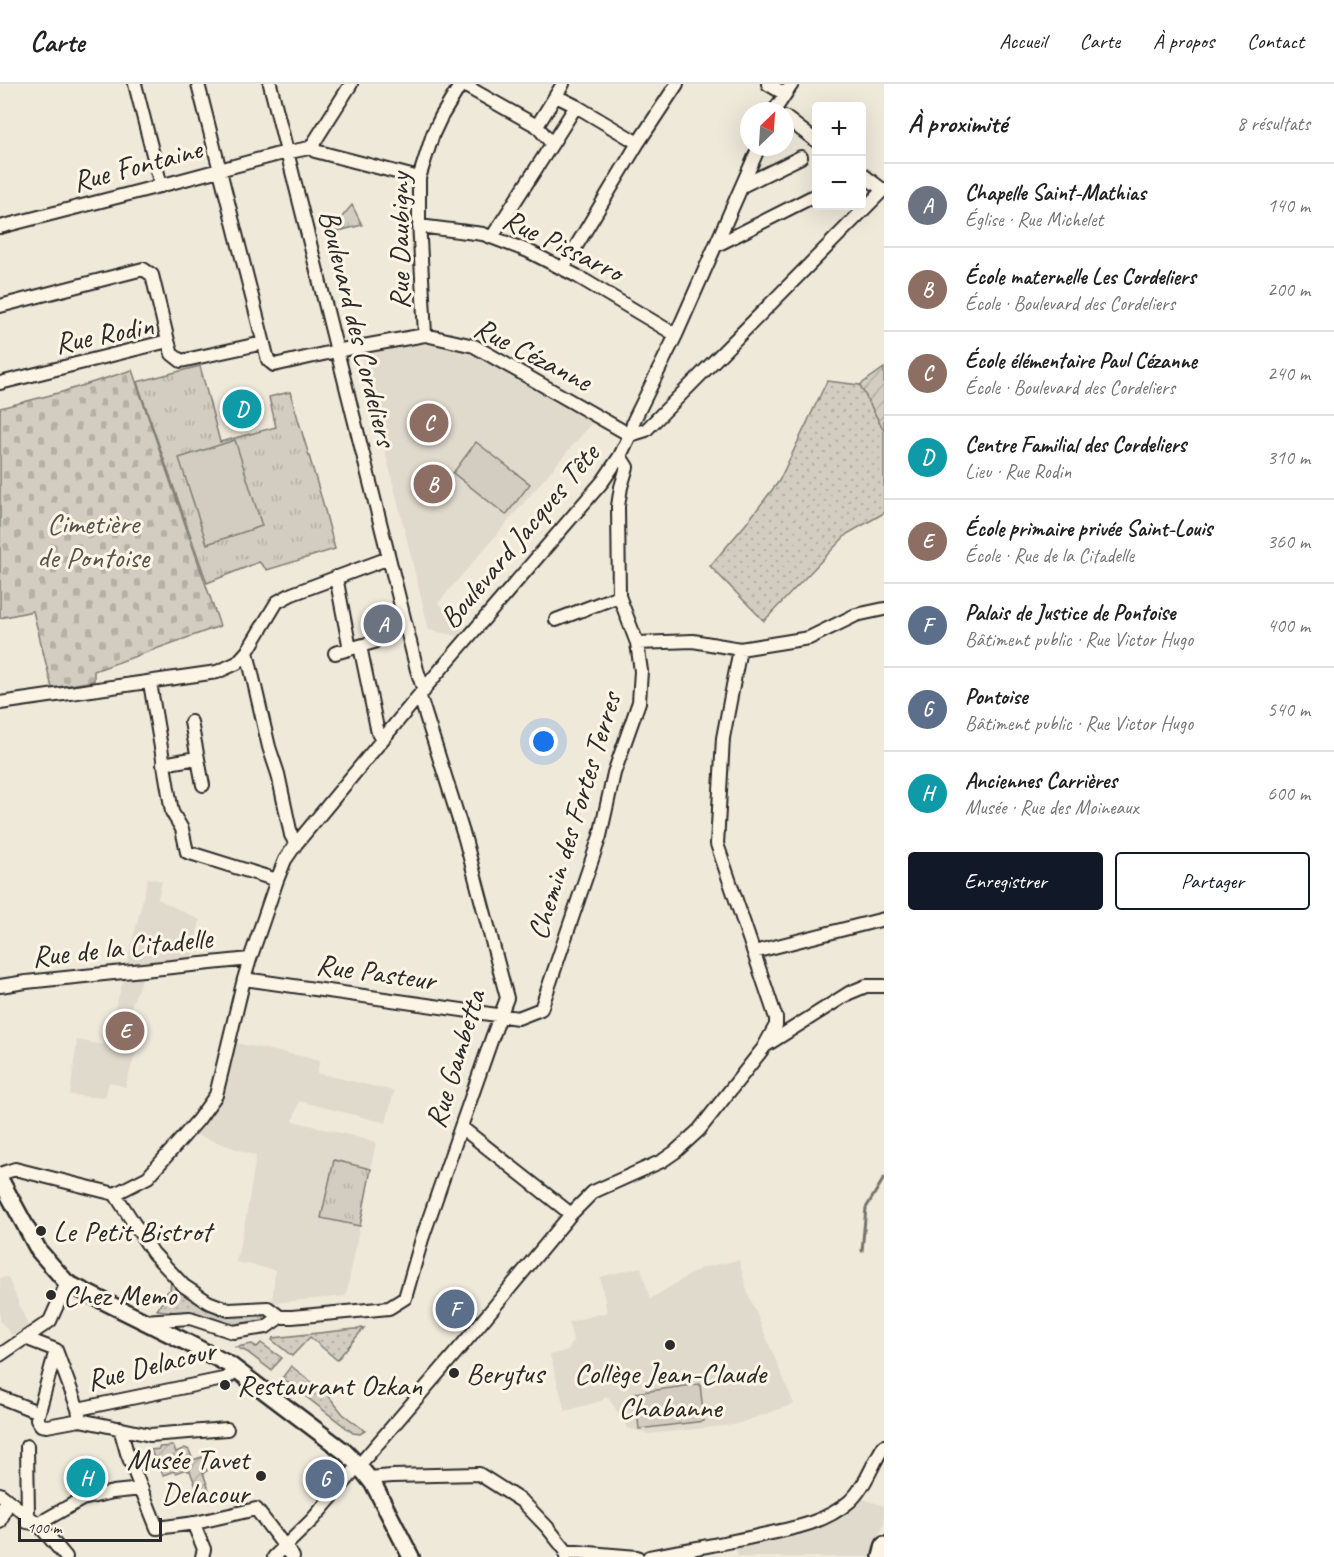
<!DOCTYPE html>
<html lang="fr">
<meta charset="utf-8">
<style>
:root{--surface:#fff;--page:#f6f6f6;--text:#222;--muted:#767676;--line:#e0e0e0;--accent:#111827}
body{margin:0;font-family:Caveat,sans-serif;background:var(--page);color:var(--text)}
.controls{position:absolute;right:18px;top:18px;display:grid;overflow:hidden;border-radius:6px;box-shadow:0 6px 24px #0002}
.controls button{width:54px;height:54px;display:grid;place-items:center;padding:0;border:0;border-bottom:2px solid var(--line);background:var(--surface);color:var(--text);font:30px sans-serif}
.compass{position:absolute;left:740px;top:18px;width:54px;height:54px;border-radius:50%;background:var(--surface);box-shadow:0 6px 24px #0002;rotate:25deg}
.scale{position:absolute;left:18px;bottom:15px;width:144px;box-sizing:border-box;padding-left:6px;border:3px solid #2b2b2b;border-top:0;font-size:16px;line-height:21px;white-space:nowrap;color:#2b2b2b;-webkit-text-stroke:4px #fcf5e5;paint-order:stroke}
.you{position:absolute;left:544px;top:658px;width:21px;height:21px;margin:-15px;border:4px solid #fff;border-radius:50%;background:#1a73e8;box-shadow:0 0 0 9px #1a73e833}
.badge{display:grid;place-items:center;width:39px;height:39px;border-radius:50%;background:var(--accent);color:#fff;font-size:20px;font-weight:700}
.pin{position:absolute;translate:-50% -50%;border:3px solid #fff;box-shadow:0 2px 6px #0006}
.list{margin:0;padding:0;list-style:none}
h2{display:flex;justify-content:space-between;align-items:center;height:78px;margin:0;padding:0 24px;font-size:26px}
h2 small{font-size:20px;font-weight:400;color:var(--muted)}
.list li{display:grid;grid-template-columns:39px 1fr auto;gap:18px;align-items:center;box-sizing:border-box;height:84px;padding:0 24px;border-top:2px solid var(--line)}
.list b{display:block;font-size:22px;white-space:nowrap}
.list p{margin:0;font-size:20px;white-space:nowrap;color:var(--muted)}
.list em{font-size:20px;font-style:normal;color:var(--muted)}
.actions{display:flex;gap:12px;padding:18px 24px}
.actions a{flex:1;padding:14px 0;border:2px solid var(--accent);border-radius:6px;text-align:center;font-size:21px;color:var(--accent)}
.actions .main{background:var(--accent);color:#fff}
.map{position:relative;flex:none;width:884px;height:1473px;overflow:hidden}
header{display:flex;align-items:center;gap:36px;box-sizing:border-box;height:84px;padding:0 30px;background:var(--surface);border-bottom:2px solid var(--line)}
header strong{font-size:28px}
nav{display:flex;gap:33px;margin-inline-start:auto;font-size:21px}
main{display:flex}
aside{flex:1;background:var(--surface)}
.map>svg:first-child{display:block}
.built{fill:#e0dacc}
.grass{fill:url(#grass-dots);stroke:#7e7c76;stroke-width:1.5}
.cemetery{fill:url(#cemetery-stones);stroke:#7e7c76;stroke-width:1.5}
.park{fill:url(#park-tufts);stroke:#7e7c76;stroke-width:1.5}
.garden{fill:url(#garden-furrows);stroke:#7e7c76;stroke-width:1.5}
.pitch{fill:#d2cdc0;stroke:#7e7c76;stroke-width:1.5}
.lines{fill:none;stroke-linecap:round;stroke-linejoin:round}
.stream{stroke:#75736d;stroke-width:3}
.minor-casing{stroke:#2b2b2b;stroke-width:16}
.major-casing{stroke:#2b2b2b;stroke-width:20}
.minor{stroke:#fcf5e5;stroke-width:12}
.major{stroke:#fcf5e5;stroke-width:15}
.poi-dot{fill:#2b2b2b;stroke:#fcf5e5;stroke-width:2}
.labels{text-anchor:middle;stroke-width:6;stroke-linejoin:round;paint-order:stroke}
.street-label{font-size:30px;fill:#2b2b2b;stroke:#fcf5e5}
.park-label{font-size:30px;fill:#555450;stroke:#fcf5e5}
.poi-label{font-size:30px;fill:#2b2b2b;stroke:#fcf5e5;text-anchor:start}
</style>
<header>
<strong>Carte</strong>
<nav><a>Accueil</a><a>Carte</a><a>À propos</a><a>Contact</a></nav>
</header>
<main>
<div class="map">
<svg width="884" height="1473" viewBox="0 0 884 1473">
<defs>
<pattern id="grass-dots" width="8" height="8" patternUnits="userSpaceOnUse" patternTransform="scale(1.5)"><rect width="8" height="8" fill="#d2cdc0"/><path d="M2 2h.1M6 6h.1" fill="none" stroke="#b4b0a5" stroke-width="1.8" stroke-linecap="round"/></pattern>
<pattern id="cemetery-stones" width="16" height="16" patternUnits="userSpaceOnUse" patternTransform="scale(1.5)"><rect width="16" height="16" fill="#d2cdc0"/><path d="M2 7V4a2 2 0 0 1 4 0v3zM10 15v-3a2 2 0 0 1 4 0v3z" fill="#b4b0a5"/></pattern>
<pattern id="park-tufts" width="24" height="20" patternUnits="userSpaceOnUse" patternTransform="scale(1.5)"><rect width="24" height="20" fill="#d2cdc0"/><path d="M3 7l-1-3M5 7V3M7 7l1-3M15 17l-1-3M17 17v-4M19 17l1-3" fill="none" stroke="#b4b0a5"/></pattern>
<pattern id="garden-furrows" width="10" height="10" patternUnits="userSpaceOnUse" patternTransform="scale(1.5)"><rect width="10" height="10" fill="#d2cdc0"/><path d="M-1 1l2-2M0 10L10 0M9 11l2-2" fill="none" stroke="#b4b0a5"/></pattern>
</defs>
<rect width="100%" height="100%" fill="#efe9da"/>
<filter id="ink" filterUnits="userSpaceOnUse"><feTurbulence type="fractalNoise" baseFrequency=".0167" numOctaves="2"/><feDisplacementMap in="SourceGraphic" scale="12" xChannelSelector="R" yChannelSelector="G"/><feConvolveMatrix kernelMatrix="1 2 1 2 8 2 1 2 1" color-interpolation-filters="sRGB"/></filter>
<g filter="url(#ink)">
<path class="built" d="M412 260 440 261 467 268 488 278 592 339 438 519 465 543 457 552 429 546 361 269Z
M148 794 162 797 158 815 200 836 191 876 126 883Z
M144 890 129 927V932L145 938 125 1003 109 998 105 1014 70 1011 77 956 103 961 125 892Z
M236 959 320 976 317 989 394 1007 386 1039 299 1017 293 1037 376 1058 346 1212 272 1219 275 1186 236 1178 246 1134 256 1072 194 1050 220 1016Z
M739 1176 747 1207 794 1320 734 1341 648 1350 628 1344 607 1312 601 1317 565 1327 550 1271 568 1266 573 1257 569 1238 607 1228 600 1193 641 1183 650 1215 701 1184Z
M8 1193 29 1244 12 1251 0 1237V1194Z
M861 1414 884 1422V1439L872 1473H738L735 1462Z"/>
<path class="grass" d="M827 297 860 301 884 347V429L847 450 764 537 710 482 745 441 779 397Z
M171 1194 185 1208 260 1229 264 1231V1236L260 1239 231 1244 191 1230 157 1226 163 1217 166 1216 164 1213 168 1207H170Z
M364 1244 337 1276 310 1253 292 1272 272 1256 273 1254Z
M261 1259 282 1274 271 1286 247 1268 236 1263 252 1260 257 1263Z
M291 1282 327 1310 343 1330 365 1347 360 1350 353 1349 282 1294Z"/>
<path class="cemetery" d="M132 286 220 542 94 587V597L52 604 33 527 0 534V324L62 308Z"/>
<path class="park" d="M352 121 362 141 331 149V146Z
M200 282 220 358 276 343 269 313 290 308 323 419 335 465 267 486 259 478 207 499 137 298Z
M334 1076 371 1085 360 1142 321 1134Z"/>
<path class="garden" d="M884 284V347L860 301Z
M173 1362 176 1368 185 1364 189 1366 193 1376 202 1373 207 1387 203 1389 213 1417 208 1418 205 1410 199 1411 200 1415 193 1417 189 1407 196 1403 190 1387H187L186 1385 175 1389 174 1387 163 1391 158 1380 160 1379V1377L154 1379V1374L151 1366 159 1365V1363Z"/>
<path class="pitch" d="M235 356 262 442 207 460 179 374Z
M476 358 530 400 506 431 453 389Z
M700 1300 704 1337 639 1345 635 1309Z"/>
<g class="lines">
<path class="stream" d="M862 1167 866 1124 884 1094"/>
<g class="minor-casing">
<path id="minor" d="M135 0 161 102
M198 0 268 276 274 281 341 266 425 251 474 262 630 351 634 336 676 251 759 63
M270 0 389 474 417 586 424 607
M462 0 537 42
M768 0 785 10
M556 12 576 22 552 60 537 42 563 0
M576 22 638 59
M774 27 792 0
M785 33 816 57
M314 63 315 67 419 94
M862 90 883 106
M744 101 801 73
M419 142 483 150 528 167 577 192 676 251
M0 143 152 104 275 71 314 63 313 60 351 0
M492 153 552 60
M717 161 814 112
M563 184 638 59 677 0
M0 222 143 185 152 191 168 257
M425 251 419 136V94L433 50 441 33 461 0
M0 299 168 257 172 270 181 277 263 259
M336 493 350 565
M556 536 619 512
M637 559 693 557 740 565 809 554 856 531 884 525
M360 562 378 649 382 656
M740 565 723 654 717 760 776 934V941L765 961
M247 568 269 663 278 690 291 751 296 760
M335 569 374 558
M150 599 172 728 182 745 187 768 277 796
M0 619 217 588 237 579 247 568 277 518 292 510 389 474
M191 638 203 701
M163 680 197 674
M754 868 884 835
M244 895 518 934 541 925 600 752 614 689 639 618 641 587 637 559 619 512 618 422 621 403 627 383 620 372
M0 902 26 898 250 875
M461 1043 571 1130
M0 1090 15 1085 115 1110 148 1093 198 1036 216 1011 244 895 250 875 277 796 285 776 296 760 435 592 603 397 620 372 630 351 646 346 884 105
M115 1110 153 1169 184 1202 208 1218 229 1226 268 1224 280 1233H292L389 1224 405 1214 422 1155 457 1054 492 954 507 914 465 755 420 613
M144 1237 190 1234 233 1248 266 1243 280 1233
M25 1254 56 1266 78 1325 80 1336 47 1342 41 1341 37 1335 56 1266
M0 1271 50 1237 67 1199
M0 1313 30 1325
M78 1325 223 1295 228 1293 236 1286
M80 1336 150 1351 227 1345
M120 1344 127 1369 157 1444 195 1439 256 1425 293 1473
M27 1362 28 1431
M369 1394 392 1392 479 1390 523 1418 547 1443 567 1468
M0 1410 38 1440 66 1473
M0 1424 5 1426 0 1438
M27 1438 38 1440 82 1415 113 1408 142 1405
M193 1439 204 1465 202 1473
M274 1473 312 1436 343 1400 470 1252 571 1130 593 1108 662 1077 675 1068 699 1046 765 962 849 909 866 902H884
M566 1473 567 1468H577L637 1473
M649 1473C685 1466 721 1460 757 1452 790 1445 824 1440 850 1417 866 1402 872 1380 884 1362"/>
</g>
<g class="major-casing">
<path id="major" d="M0 1095 39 1167 67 1199 184 1257 230 1281 345 1368 359 1382 374 1401 411 1473
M881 1473 884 1461"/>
</g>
<use href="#minor" class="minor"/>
<use href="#major" class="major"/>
</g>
</g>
<g class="poi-dot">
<circle cx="41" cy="1147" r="6"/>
<circle cx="51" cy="1211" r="6"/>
<circle cx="670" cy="1261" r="6"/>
<circle cx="454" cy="1289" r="6"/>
<circle cx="225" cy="1301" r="6"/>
<circle cx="261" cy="1392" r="6"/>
</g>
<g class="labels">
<g class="street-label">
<text transform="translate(137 81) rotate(-15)" y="10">Rue Fontaine</text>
<text transform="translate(399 157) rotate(-90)" y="10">Rue Daubigny</text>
<text transform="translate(563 161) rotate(26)" y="10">Rue Pissarro</text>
<text transform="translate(358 244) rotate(76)" y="10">Boulevard des Cordeliers</text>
<text transform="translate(104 250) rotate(-11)" y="10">Rue Rodin</text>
<text transform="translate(533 270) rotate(27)" y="10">Rue Cézanne</text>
<text transform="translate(519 452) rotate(-50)" y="10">Boulevard Jacques Tête</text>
<text transform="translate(574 732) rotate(-73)" y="10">Chemin des Fortes Terres</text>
<text transform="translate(122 863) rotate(-6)" y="10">Rue de la Citadelle</text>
<text transform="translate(376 888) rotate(8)" y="10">Rue Pasteur</text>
<text transform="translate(455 975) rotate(-73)" y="10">Rue Gambetta</text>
<text transform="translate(151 1281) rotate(-14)" y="10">Rue Delacour</text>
</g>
<g class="park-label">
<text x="93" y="449">Cimetière<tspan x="93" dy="34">de Pontoise</tspan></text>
</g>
<g class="poi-label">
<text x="53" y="1157">Le Petit Bistrot</text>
<text x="63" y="1221">Chez Memo</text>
<text x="466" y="1299">Berytus</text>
<text x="670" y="1299" text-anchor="middle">Collège Jean-Claude<tspan x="670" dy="34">Chabanne</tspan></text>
<text x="237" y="1311">Restaurant Ozkan</text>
<text x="249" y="1385" text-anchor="end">Musée Tavet<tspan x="249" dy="34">Delacour</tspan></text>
</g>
</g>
</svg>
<div class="controls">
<button>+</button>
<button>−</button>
</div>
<svg class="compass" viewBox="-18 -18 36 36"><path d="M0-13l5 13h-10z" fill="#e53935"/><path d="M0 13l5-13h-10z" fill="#767676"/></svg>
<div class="scale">100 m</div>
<div class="you"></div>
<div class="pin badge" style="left:383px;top:540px;background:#6b7280">A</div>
<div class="pin badge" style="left:433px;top:400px;background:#8d6e63">B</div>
<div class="pin badge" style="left:429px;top:339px;background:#8d6e63">C</div>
<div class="pin badge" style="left:242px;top:325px;background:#0f9aa8">D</div>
<div class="pin badge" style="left:125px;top:947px;background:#8d6e63">E</div>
<div class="pin badge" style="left:455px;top:1225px;background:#5c6f8a">F</div>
<div class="pin badge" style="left:325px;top:1395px;background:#5c6f8a">G</div>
<div class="pin badge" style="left:86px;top:1394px;background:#0f9aa8">H</div>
</div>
<aside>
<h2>À proximité<small>8 résultats</small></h2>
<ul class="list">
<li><span class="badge" style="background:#6b7280">A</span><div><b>Chapelle Saint-Mathias</b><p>Église · Rue Michelet</p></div><em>140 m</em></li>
<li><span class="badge" style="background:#8d6e63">B</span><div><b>École maternelle Les Cordeliers</b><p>École · Boulevard des Cordeliers</p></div><em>200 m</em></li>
<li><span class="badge" style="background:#8d6e63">C</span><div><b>École élémentaire Paul Cézanne</b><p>École · Boulevard des Cordeliers</p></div><em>240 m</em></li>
<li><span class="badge" style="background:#0f9aa8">D</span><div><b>Centre Familial des Cordeliers</b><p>Lieu · Rue Rodin</p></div><em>310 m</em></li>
<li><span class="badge" style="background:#8d6e63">E</span><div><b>École primaire privée Saint-Louis</b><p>École · Rue de la Citadelle</p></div><em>360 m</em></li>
<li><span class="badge" style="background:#5c6f8a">F</span><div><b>Palais de Justice de Pontoise</b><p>Bâtiment public · Rue Victor Hugo</p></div><em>400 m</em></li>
<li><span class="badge" style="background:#5c6f8a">G</span><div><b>Pontoise</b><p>Bâtiment public · Rue Victor Hugo</p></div><em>540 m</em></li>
<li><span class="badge" style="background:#0f9aa8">H</span><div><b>Anciennes Carrières</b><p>Musée · Rue des Moineaux</p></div><em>600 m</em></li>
</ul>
<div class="actions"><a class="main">Enregistrer</a><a>Partager</a></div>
</aside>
</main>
